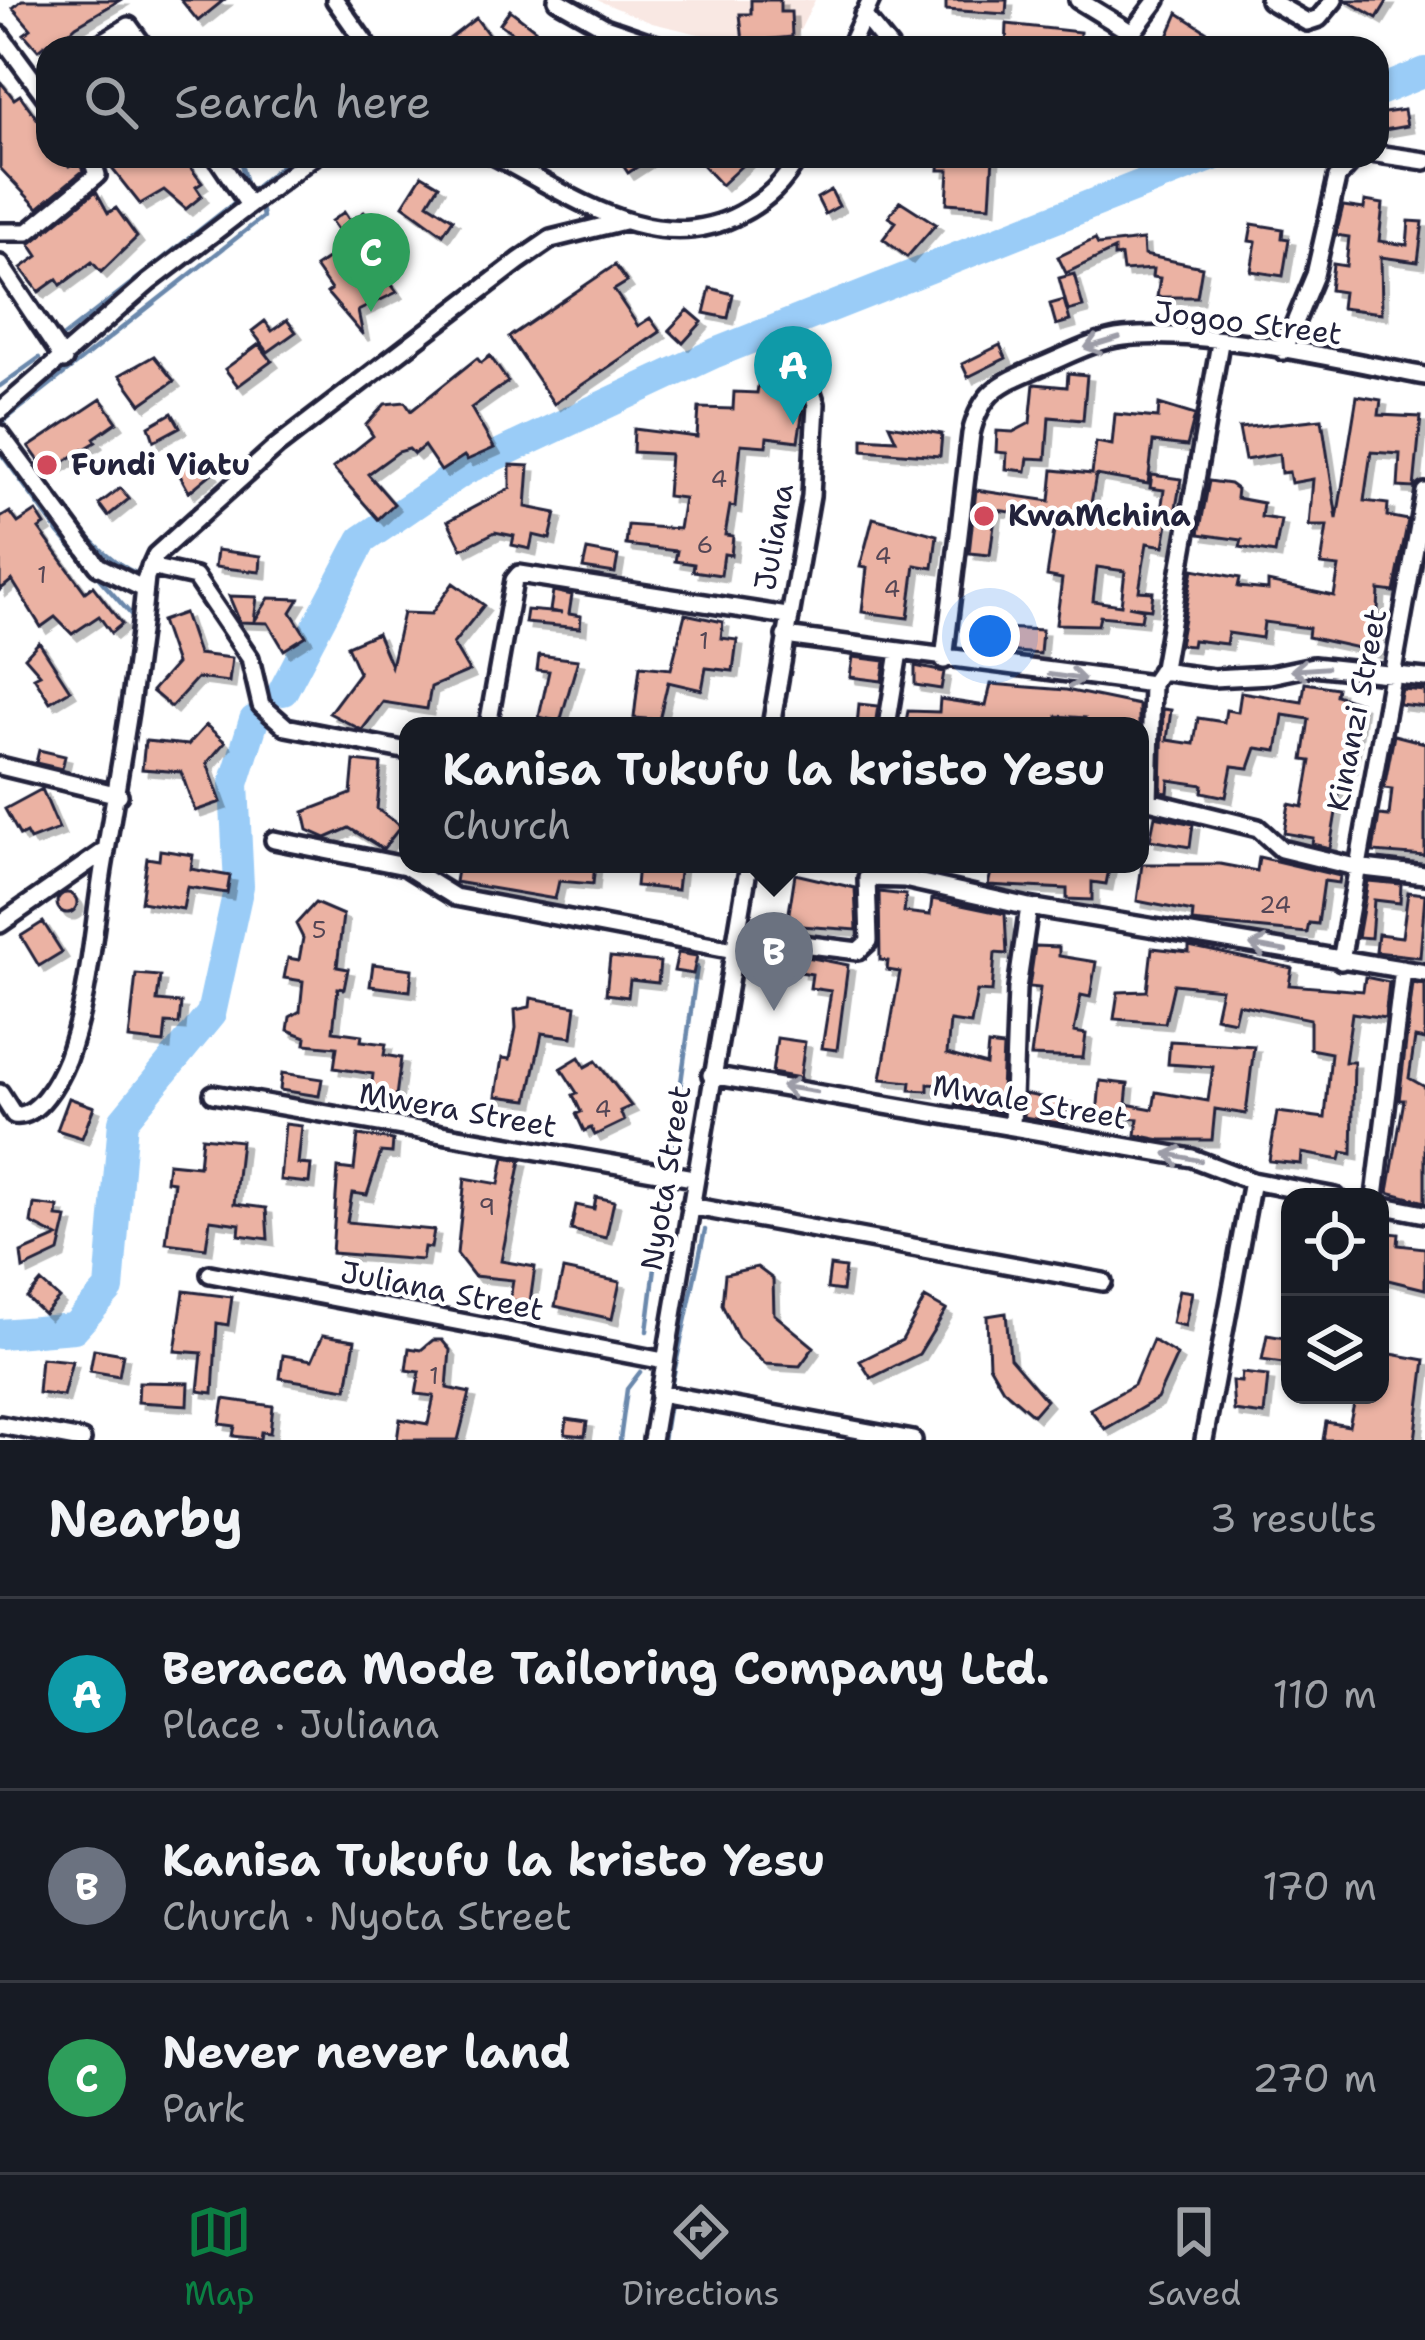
<!DOCTYPE html>
<meta charset="utf-8">
<style>
:root{--surface:#171b24;--page:#242831;--text:#f1f3f6;--muted:#9ea1a6;--line:#363941;--accent:#0b8043}
body{margin:0;font-family:"Shantell Sans",sans-serif;background:var(--page);color:var(--text)}
.controls{position:absolute;right:36px;bottom:36px;display:grid;overflow:hidden;border-radius:24px;box-shadow:0 3px 9px #0004}
.controls button{width:108px;height:108px;display:grid;place-items:center;padding:0;border:0;border-bottom:3px solid var(--line);background:var(--surface);color:var(--text);font:60px sans-serif}
.you{position:absolute;left:990px;top:636px;width:42px;height:42px;margin:-30px;border:9px solid #fff;border-radius:50%;background:#1a73e8;box-shadow:0 0 0 18px #1a73e833}
.badge{display:grid;place-items:center;width:78px;height:78px;border-radius:50%;background:var(--accent);color:#fff;font-size:39px;font-weight:700}
.pin{position:absolute;translate:-50% -99px;filter:drop-shadow(0 3px 6px #0008)}
.pin::after{content:'';position:absolute;top:63px;width:42px;height:36px;background:inherit;clip-path:polygon(0 0,100% 0,50% 100%)}
.popup{position:absolute;left:399px;top:717px;width:750px;height:156px;box-sizing:border-box;display:grid;place-content:center;border-radius:24px;background:var(--surface);filter:drop-shadow(0 3px 9px #0005);font-size:39px;white-space:nowrap;color:var(--muted)}
.popup b{font-size:45px;color:var(--text)}
.popup::after{content:'';position:absolute;left:50%;top:100%;margin-left:-24px;border:24px solid transparent;border-top-color:var(--surface)}
.list{margin:0;padding:0;list-style:none}
h2{display:flex;justify-content:space-between;align-items:center;height:156px;margin:0;padding:0 48px;font-size:51px}
h2 small{font-size:39px;font-weight:400;color:var(--muted)}
.list li{display:grid;grid-template-columns:78px 1fr auto;gap:36px;align-items:center;box-sizing:border-box;height:192px;padding:0 48px;border-top:3px solid var(--line)}
.list b{display:block;font-size:45px;white-space:nowrap}
.list p{margin:0;font-size:39px;white-space:nowrap;color:var(--muted)}
.list em{font-size:39px;font-style:normal;color:var(--muted)}
.icon{flex:none;width:66px;height:66px;fill:none;stroke:currentColor;stroke-width:2;stroke-linecap:round;stroke-linejoin:round}
.map{position:relative;flex:none;width:1425px;height:1440px;overflow:hidden}
.search{position:absolute;background:var(--surface);box-shadow:0 3px 9px #0004;left:36px;right:36px;top:36px;height:132px;display:flex;align-items:center;gap:30px;box-sizing:border-box;padding:0 42px;border-radius:36px;color:var(--muted);font-size:45px}
.sheet{height:732px;background:var(--surface)}
nav{display:flex;justify-content:space-around;align-items:center;box-sizing:border-box;height:168px;border-top:3px solid var(--line);background:var(--surface);font-size:33px;color:var(--muted)}
nav a{display:grid;justify-items:center;gap:6px}
nav .on{color:var(--accent)}
.map>svg:first-child{display:block}
.built{fill:#f9e8e3}
.lines{fill:none;stroke-linecap:round;stroke-linejoin:round}
.stream{stroke:#6a88ac;stroke-width:4.5}
.river{stroke:#9accf7;stroke-width:30}
.building{fill:#ebb2a3;stroke:#22223b;stroke-width:3;fill-rule:evenodd;filter:url(#shadow)}
.minor-casing{stroke:#22223b;stroke-width:24}
.minor{stroke:#fff;stroke-width:15}
.oneway{stroke:#9c9ca7}
.poi-dot{fill:#d1495b;stroke:#fff;stroke-width:4.5}
.labels{text-anchor:middle;stroke-width:9;stroke-linejoin:round;paint-order:stroke}
.number-label{font-size:24px;fill:#544655}
.street-label{font-size:30px;fill:#22223b;stroke:#fff}
.poi-label{font-size:30px;font-weight:bold;fill:#22223b;stroke:#fff;text-anchor:start}
</style>
<div class="map">
<svg width="1425" height="1440" viewBox="0 0 1425 1440">
<defs>
<filter id="shadow"><feDropShadow dx="6" dy="6" stdDeviation="0" flood-color="#0004"/></filter>
</defs>
<rect width="100%" height="100%" fill="#fff"/>
<filter id="ink" filterUnits="userSpaceOnUse"><feTurbulence type="fractalNoise" baseFrequency=".00833" numOctaves="2"/><feDisplacementMap in="SourceGraphic" scale="24" xChannelSelector="R" yChannelSelector="G"/><feConvolveMatrix kernelMatrix="1 2 1 2 8 2 1 2 1" color-interpolation-filters="sRGB"/></filter>
<g filter="url(#ink)">
<path class="built" d="M597 0H815L791 48H758L652 23Z"/>
<g class="lines">
<path class="stream" d="M239 156 248 191
M246 195 293 156
M60 339 234 203
M0 386 39 358
M0 424 263 217 260 203
M0 452 59 533 135 619
M29 460C62 501 90 554 140 575
M670 1162 697 967
M647 1331 665 1188
M672 1382 705 1230
M620 1440 627 1389 640 1372
M663 1440 669 1403"/>
<path class="river" d="M1377 92 1425 72
M283 691 362 540 463 471 715 353 1213 156
M0 1334 74 1328 109 1289 123 1121 211 1014 239 886 234 784 254 720"/>
</g>
<path class="building" d="M22 0H120L76 26 53 48 48 42 38 50 24 34 31 29 13 8Z
M181 0H224L198 21Z
M751 0H780V12H791L792 37 743 42 740 14H751Z
M946 0H1007L1006 14 946 10Z
M1346 0H1388L1377 18Z
M510 10 535 29 525 42 500 24Z
M1178 13 1232 48H1163Z
M476 18 488 34 469 48H456L449 39Z
M1007 24 1080 32 1079 48H1006Z
M0 81 14 99 20 95 48 134V156H62L69 166 78 160 83 171 38 208 0 168Z
M1404 110 1407 126 1379 131 1377 114Z
M113 156H182L202 183 196 187 202 196 186 209 164 190 140 204 106 161Z
M617 156H654L628 173Z
M694 156H752L721 185Z
M940 156H993L990 206 947 203 949 170H939Z
M422 175 439 185 428 203 453 219 443 234 403 205Z
M831 190 839 206 825 214 817 198Z
M96 191 108 213 116 208 137 237 101 272 92 262 61 285 57 279 39 292 21 268 38 256 30 244Z
M900 201 936 224 907 257 883 239 896 222 888 217Z
M1365 201 1383 204 1379 241 1407 245 1409 221 1423 222 1418 262 1381 257 1382 313 1341 308 1343 292 1330 290 1333 264 1346 266 1349 237 1336 235 1343 206 1364 209Z
M344 212 350 221 364 212 381 236 365 248 397 292 358 311 363 335 327 293 331 290 315 267 348 245 331 221Z
M1252 224 1283 229 1282 238 1289 239 1283 276 1251 271 1256 242 1249 241Z
M1095 239 1098 245 1143 240 1144 255 1202 267 1197 297H1157L1160 278 1152 277 1153 269 1123 271 1121 256 1114 257V250L1066 273 1058 257Z
M615 265 627 282 614 290 638 326 650 318 660 332 554 404 509 337Z
M1074 274 1083 307 1068 311 1059 278Z
M710 288 733 294 728 318 704 313Z
M1064 300 1070 321 1056 325 1050 304Z
M688 310 702 322 683 343 669 330Z
M287 320 296 332 268 352 252 331 265 321 272 331Z
M259 344 272 361 238 386 225 369Z
M1000 345 1006 358 968 377 962 364Z
M154 356 174 381 141 404 120 375Z
M490 356 508 382 471 408 494 448 467 460 464 456 441 471 424 446 414 454 409 449 398 452 368 474 394 504 378 519 333 468 373 436 366 425 385 404 405 402 411 411 477 358 481 363Z
M778 363 790 365 792 371 787 408 803 410 798 441 767 437 766 446 741 444 735 507 730 506 725 535 733 536 731 555 724 554 721 575 693 571 694 564 675 561 677 551 626 545 628 525 679 529 684 498 667 496 670 454 633 452 634 429 697 437 699 408 733 409 734 392 757 393 760 373 777 376Z
M1068 373 1087 375 1083 420 1049 417 1046 459 1028 458 1026 471 1006 469 1007 453 996 452 997 431 1013 432 1030 423 1034 384 1067 387Z
M1357 396 1381 400 1379 415 1421 417 1414 488 1398 487 1400 454 1371 452 1364 501 1388 504 1387 516 1408 520 1394 592 1379 590 1376 652 1308 637 1309 628 1264 622 1262 638 1228 633 1226 644 1193 640 1192 646 1179 645 1193 569 1240 578 1238 587 1268 590V582L1334 596 1339 567 1321 565 1327 526H1309L1313 479 1291 483 1289 472 1281 473 1279 454 1245 460 1239 428 1322 419 1337 519Z
M101 399 117 422 94 438 96 442 47 472 29 447Z
M1159 404 1195 415 1187 446 1153 442 1148 484 1096 475 1090 509 1168 523 1164 546 1147 543 1139 591 1153 592 1151 609 1128 606 1143 609 1141 620 1100 616 1098 625 1056 624 1062 579 1047 576 1056 518 996 510 990 555 969 553 976 490 1050 501 1053 470 1092 474 1096 442 1112 445 1115 414 1158 418ZM1097 567 1125 571 1121 605 1093 601Z
M172 413 180 427 154 441 149 426Z
M889 425 942 434 940 456 863 450V438L896 440Z
M195 452 212 473 189 492 176 468Z
M510 465 529 466 526 507 556 513 550 539 533 535 530 549 512 545 514 536 495 532 462 549 448 521 510 488Z
M1152 475 1181 479 1174 519 1160 518 1164 490 1150 488Z
M1209 481 1230 484 1237 489 1236 498 1263 503 1261 517 1281 520 1275 553 1240 547 1242 540 1199 534Z
M120 488 129 499 108 516 99 504Z
M36 511 45 525 39 529 85 592 93 586 122 624 111 633 99 616 72 634 55 617 41 627 12 580 0 590V518L10 512 18 523Z
M873 518 937 535 933 568 915 565 908 618 862 612 867 568 860 567Z
M217 550 261 556 260 572 215 567Z
M587 550 618 556 615 573 583 568Z
M453 583 484 605 453 644 469 671 431 687 427 709 383 702 362 730 329 713 359 673 347 646 377 633 391 666 403 613 431 614Z
M553 591 572 595 569 614 581 616 580 628 525 623 527 610 562 613 550 611Z
M229 596 257 597 254 622 269 598 299 599 291 612 306 636 284 650 268 623 240 622Z
M184 613 198 654 232 658 229 682 197 678 171 707 152 691 176 664 161 621Z
M685 614 723 622 721 638 737 640 733 671 706 668 702 690 668 682 659 720 634 718 640 666 671 669Z
M985 618 1002 620 1001 628 1042 630 1040 654 981 649Z
M39 642 70 690 50 702 34 677 40 674 25 657Z
M539 655 578 660 560 722 539 717 549 671 537 670Z
M853 657 885 661 882 681 850 677Z
M915 666 944 672 941 689 915 685Z
M1305 683 1337 688 1336 695 1360 703 1351 766 1344 765 1330 848 1312 844 1313 838 1284 833 1289 804 1303 807 1311 761 1303 760 1309 719 1283 715 1277 751 1256 748 1249 768 1232 766 1226 797 1202 792 1203 785 1169 780 1168 793 1161 792 1163 709 1171 710 1167 740 1194 744 1198 718 1224 722 1226 710 1238 712 1241 692 1302 702Z
M991 684 1066 690 1139 705V726H1084L1085 718 1057 716 1056 726H905L908 711 939 712 940 699 986 706Z
M1402 689 1425 691V707L1399 704Z
M859 704 878 706 875 726H857Z
M206 725 225 742 207 763 221 802 195 811 181 772 142 769 145 741 188 745Z
M1394 735 1425 743V856L1373 852 1379 815 1389 816 1392 789 1384 788Z
M39 750 65 756 62 769 36 763Z
M354 761 381 764 377 809 401 826 383 849 349 828 326 838 308 830 304 812 351 794Z
M42 789 59 829 30 840 26 833 20 836 5 809Z
M1155 816 1193 824 1190 847 1150 840Z
M160 850 193 855 191 869 230 876 227 893 187 887 183 909 141 902 147 858 159 860Z
M1259 857 1340 876 1339 883 1324 881 1318 924 1309 923 1307 933 1192 922 1193 912 1137 901 1142 864H1220L1257 871Z
M458 864H595L593 884 559 881 555 899 455 882Z
M638 864H680L677 890 636 886Z
M993 864H1110L1106 884 1092 882V900L1067 899V889L988 885Z
M795 874 855 888 857 930 787 925Z
M1368 881 1401 884 1400 903 1374 900 1371 938 1358 937Z
M879 892 906 895 904 912 930 915 932 899 1005 914 1007 954 995 953 992 992 977 991 971 1024 950 1021 947 1054 986 1065 988 1045 1003 1047 1000 1112 956 1105 959 1086 928 1084V1091L910 1090 911 1082 881 1079 900 972 887 970 888 961 880 960Z
M1408 892 1425 894 1420 957 1376 952 1378 934 1402 937Z
M57 903a10 10 0 1 1 20 0a10 10 0 1 1-20 0Z
M315 903 343 915 337 967 348 969 344 989 338 988 333 1031 362 1035 361 1041 386 1044 384 1055 401 1058 394 1112 369 1109 373 1074 334 1068 337 1047 305 1044 306 1037 288 1030 290 1017 300 1011 303 981 284 978 288 958 299 960 303 938 296 924Z
M43 922 62 952 39 966 21 936Z
M1035 946 1059 947V956L1096 962 1090 997 1081 995 1074 1032 1086 1034 1083 1058 1031 1056 1040 988 1029 987Z
M1189 946 1292 968 1289 985 1363 991 1365 977 1389 982 1385 1018 1352 1013 1345 1062H1354L1352 1154 1342 1152 1340 1160 1302 1153 1301 1164 1269 1161 1277 1112 1325 1118 1331 1053 1310 1049V1019L1238 1004 1234 1021 1215 1017 1221 989 1174 984 1165 1023 1114 1019 1118 992 1147 991 1152 948 1189 952Z
M678 953 697 956 693 974 674 971Z
M802 956 848 965 837 1050 822 1048 831 991 810 988 812 974 800 972Z
M610 957 660 962 658 983 630 980 628 997 606 994Z
M373 964 412 969 410 991 370 986Z
M136 974 160 976 157 1001 181 1003 179 1024 166 1023 164 1043 129 1039Z
M1413 983 1425 985V1040L1415 1038 1409 1078 1425 1087V1202L1388 1192 1404 1100H1399Z
M531 998 576 1006 572 1037 542 1033 528 1100 496 1096 502 1058 510 1059 516 1028 515 1010 530 1007Z
M777 1038 805 1042 800 1078 772 1073Z
M1170 1041 1254 1046 1246 1114 1215 1109 1212 1140H1161L1136 1135 1138 1119 1097 1116 1100 1081 1128 1084 1126 1104 1153 1109 1156 1092 1208 1101 1213 1067 1168 1064Z
M579 1057 585 1067 596 1061 631 1106 620 1111 624 1121 595 1135 591 1128 584 1131 576 1114 581 1112 573 1095 577 1093 561 1068Z
M282 1073 322 1079 319 1096 280 1090Z
M1025 1094 1071 1103 1064 1124 1024 1117Z
M69 1098 94 1107 82 1138 57 1130Z
M285 1124 302 1126 298 1164 311 1165 309 1183 280 1180Z
M358 1135 393 1140 392 1153 381 1152 367 1195 352 1193 347 1222 434 1230 431 1248 424 1247 422 1260 332 1253 338 1168 354 1170Z
M202 1137 241 1141 234 1204 266 1208 268 1239 239 1235 240 1224 210 1220 206 1248 166 1243 174 1182 166 1181 168 1163 199 1166Z
M504 1157 521 1160 501 1261 535 1267 530 1303 510 1300 513 1280 474 1276 457 1254 465 1178 499 1184Z
M596 1197 614 1201 606 1238 571 1230 576 1205 594 1209Z
M34 1204 58 1207 57 1217 67 1218 59 1252 23 1269 21 1253 58 1237 31 1223Z
M1380 1232 1399 1234 1398 1245 1425 1248V1289L1380 1278Z
M830 1266 845 1268 842 1291 827 1289Z
M757 1267 773 1279 774 1314 814 1347 800 1366 765 1364 738 1338 722 1305 725 1274Z
M563 1270 620 1282 612 1319 555 1306Z
M41 1282 59 1298 44 1314 27 1298Z
M1179 1290 1192 1292 1185 1326 1172 1323Z
M184 1291 232 1297 228 1325 217 1323 213 1393 198 1391 202 1353 175 1351Z
M925 1298 946 1310 919 1354 871 1378 860 1361 902 1340Z
M1006 1313 1010 1358 1046 1400 1033 1415 1003 1389 989 1365 987 1316Z
M323 1335 355 1340 347 1389 280 1378 283 1355 312 1360Z
M1267 1335 1290 1339V1364L1262 1360Z
M433 1340H442L450 1350 447 1388 470 1393 458 1440H397L400 1419 428 1424 434 1396 416 1394 420 1372 406 1370 409 1348 421 1350Z
M1153 1340 1177 1355 1157 1399 1105 1429 1090 1409 1134 1385Z
M94 1349 123 1354 119 1376 90 1371Z
M1380 1352 1425 1360 1415 1440H1323L1326 1422 1349 1426 1356 1395H1380Z
M41 1358 72 1361 63 1396 38 1393Z
M1242 1373 1268 1376 1264 1415 1234 1411 1232 1381 1241 1382Z
M139 1382 189 1383 188 1405 138 1402Z
M224 1399 273 1406 270 1433 261 1432 260 1439 233 1436 235 1426 220 1424Z
M567 1419 587 1422 585 1436 565 1434Z"/>
<g class="lines">
<g class="minor-casing">
<path id="minor" d="M335 0 369 48
M557 0 605 27 666 48
M1078 0 1132 33 1157 0
M1269 0 1307 22 1319 18 1334 0
M863 15 890 48
M0 35 48 100
M93 48 129 26 145 48
M849 48 871 0
M1377 154 1425 161
M216 156 249 205
M495 156C570 194 655 260 740 214 767 200 784 183 799 156
M0 232H28L97 175 91 156
M0 264 64 360
M1283 351 1315 275 1337 178 1357 156
M0 411 149 282 314 156
M0 434 98 566 144 589
M150 567 195 577 250 658 261 705 286 727 408 751
M785 636 1152 684 1163 668 1220 343
M944 660 971 434C981 392 999 384 1037 368 1065 357 1094 340 1124 337 1206 328 1341 360 1425 376
M1160 671 1213 678 1270 675 1313 666 1425 678
M1152 684 1149 801 1258 828 1281 849 1355 867 1425 875
M488 726 514 580 519 574 787 616
M771 726 811 496 816 404 801 359
M887 726 899 652
M0 766 119 795
M274 840 405 866 455 897 734 950
M0 924 106 850
M738 936 858 951 869 941 867 878 904 879 1029 907 1425 973
M1341 961 1425 492
M711 1075 1192 1158 1252 1181 1336 1197
M0 1093 14 1115C38 1119 59 1079 67 1059 89 999 93 932 103 869 119 772 137 675 146 577L156 555 276 447 519 261 551 239 624 221
M213 1094 693 1178
M1012 1125 1017 989 1029 907
M1375 1197 1403 969
M1380 1205 1425 1214
M690 1206 1103 1282
M210 1274 664 1361
M659 1393 913 1440
M0 1425 82 1440
M652 1440 749 864
M1204 1440 1252 1181"/>
</g>
<use href="#minor" class="minor"/>
</g>
<defs><path id="oneway-shaft" d="M-6 0H5M1.5-3L5.5 0L1.5 3" fill="none" stroke-width="1.6" stroke-linecap="round" stroke-linejoin="round" transform="scale(3)"/></defs>
<g class="oneway">
<use href="#oneway-shaft" transform="translate(1102 343) rotate(163)"/>
<use href="#oneway-shaft" transform="translate(1309 669) rotate(176)"/>
<use href="#oneway-shaft" transform="translate(1067 677) rotate(8)"/>
<use href="#oneway-shaft" transform="translate(1268 948) rotate(-170)"/>
<use href="#oneway-shaft" transform="translate(799 1089) rotate(-171)"/>
<use href="#oneway-shaft" transform="translate(1183 1157) rotate(-168)"/>
</g>
</g>
<g class="poi-dot">
<circle cx="47" cy="465" r="12"/>
<circle cx="984" cy="516" r="12"/>
</g>
<g class="labels">
<g class="number-label">
<text x="719" y="487">4</text>
<text x="705" y="553">6</text>
<text x="883" y="564">4</text>
<text x="42" y="583">1</text>
<text x="892" y="597">4</text>
<text x="704" y="649">1</text>
<text x="1275" y="913">24</text>
<text x="319" y="938">5</text>
<text x="603" y="1117">4</text>
<text x="487" y="1215">9</text>
<text x="434" y="1384">1</text>
</g>
<g class="street-label">
<text transform="translate(1248 323) rotate(7)" y="10">Jogoo Street</text>
<text transform="translate(774 537) rotate(-80)" y="10">Juliana</text>
<text transform="translate(1357 710) rotate(-79)" y="10">Kinanzi Street</text>
<text transform="translate(1030 1102) rotate(10)" y="10">Mwale Street</text>
<text transform="translate(458 1110) rotate(10)" y="10">Mwera Street</text>
<text transform="translate(666 1178) rotate(-81)" y="10">Nyota Street</text>
<text transform="translate(442 1291) rotate(11)" y="10">Juliana Street</text>
</g>
<g class="poi-label">
<text x="71" y="475">Fundi Viatu</text>
<text x="1008" y="526">KwaMchina</text>
</g>
</g>
</svg>
<div class="controls">
<button><svg class="icon" aria-label="locate" viewBox="0 0 24 24"><circle cx="12" cy="12" r="6"/><path d="M12 2v4M12 18v4M2 12h4M18 12h4"/></svg></button>
<button><svg class="icon" aria-label="layers" viewBox="0 0 24 24"><path d="M12 4l9 5-9 5-9-5zM3 14l9 5 9-5"/></svg></button>
</div>
<div class="you"></div>
<div class="pin badge" style="left:793px;top:425px;background:#0f9aa8">A</div>
<div class="pin badge" style="left:774px;top:1011px;background:#6b7280">B</div>
<div class="popup"><b>Kanisa Tukufu la kristo Yesu</b>Church</div>
<div class="pin badge" style="left:371px;top:312px;background:#2e9e5b">C</div>
<div class="search"><svg class="icon" aria-label="search" viewBox="0 0 24 24"><circle cx="10" cy="10" r="6"/><path d="M15 15l6 6"/></svg>Search here</div>
</div>
<section class="sheet">
<h2>Nearby<small>3 results</small></h2>
<ul class="list">
<li><span class="badge" style="background:#0f9aa8">A</span><div><b>Beracca Mode Tailoring Company Ltd.</b><p>Place · Juliana</p></div><em>110 m</em></li>
<li><span class="badge" style="background:#6b7280">B</span><div><b>Kanisa Tukufu la kristo Yesu</b><p>Church · Nyota Street</p></div><em>170 m</em></li>
<li><span class="badge" style="background:#2e9e5b">C</span><div><b>Never never land</b><p>Park</p></div><em>270 m</em></li>
</ul>
</section>
<nav>
<a class="on"><svg class="icon" aria-label="map" viewBox="0 0 24 24"><path d="M3 6l6-2 6 2 6-2v14l-6 2-6-2-6 2zM9 4v14M15 6v14"/></svg>Map</a>
<a><svg class="icon" aria-label="directions" viewBox="0 0 24 24"><path d="M12 3l9 9-9 9-9-9zM9 14v-3h6M13 9l2 2-2 2"/></svg>Directions</a>
<a><svg class="icon" aria-label="saved" viewBox="0 0 24 24"><path d="M7 4h10v16l-5-4-5 4z"/></svg>Saved</a>
</nav>
